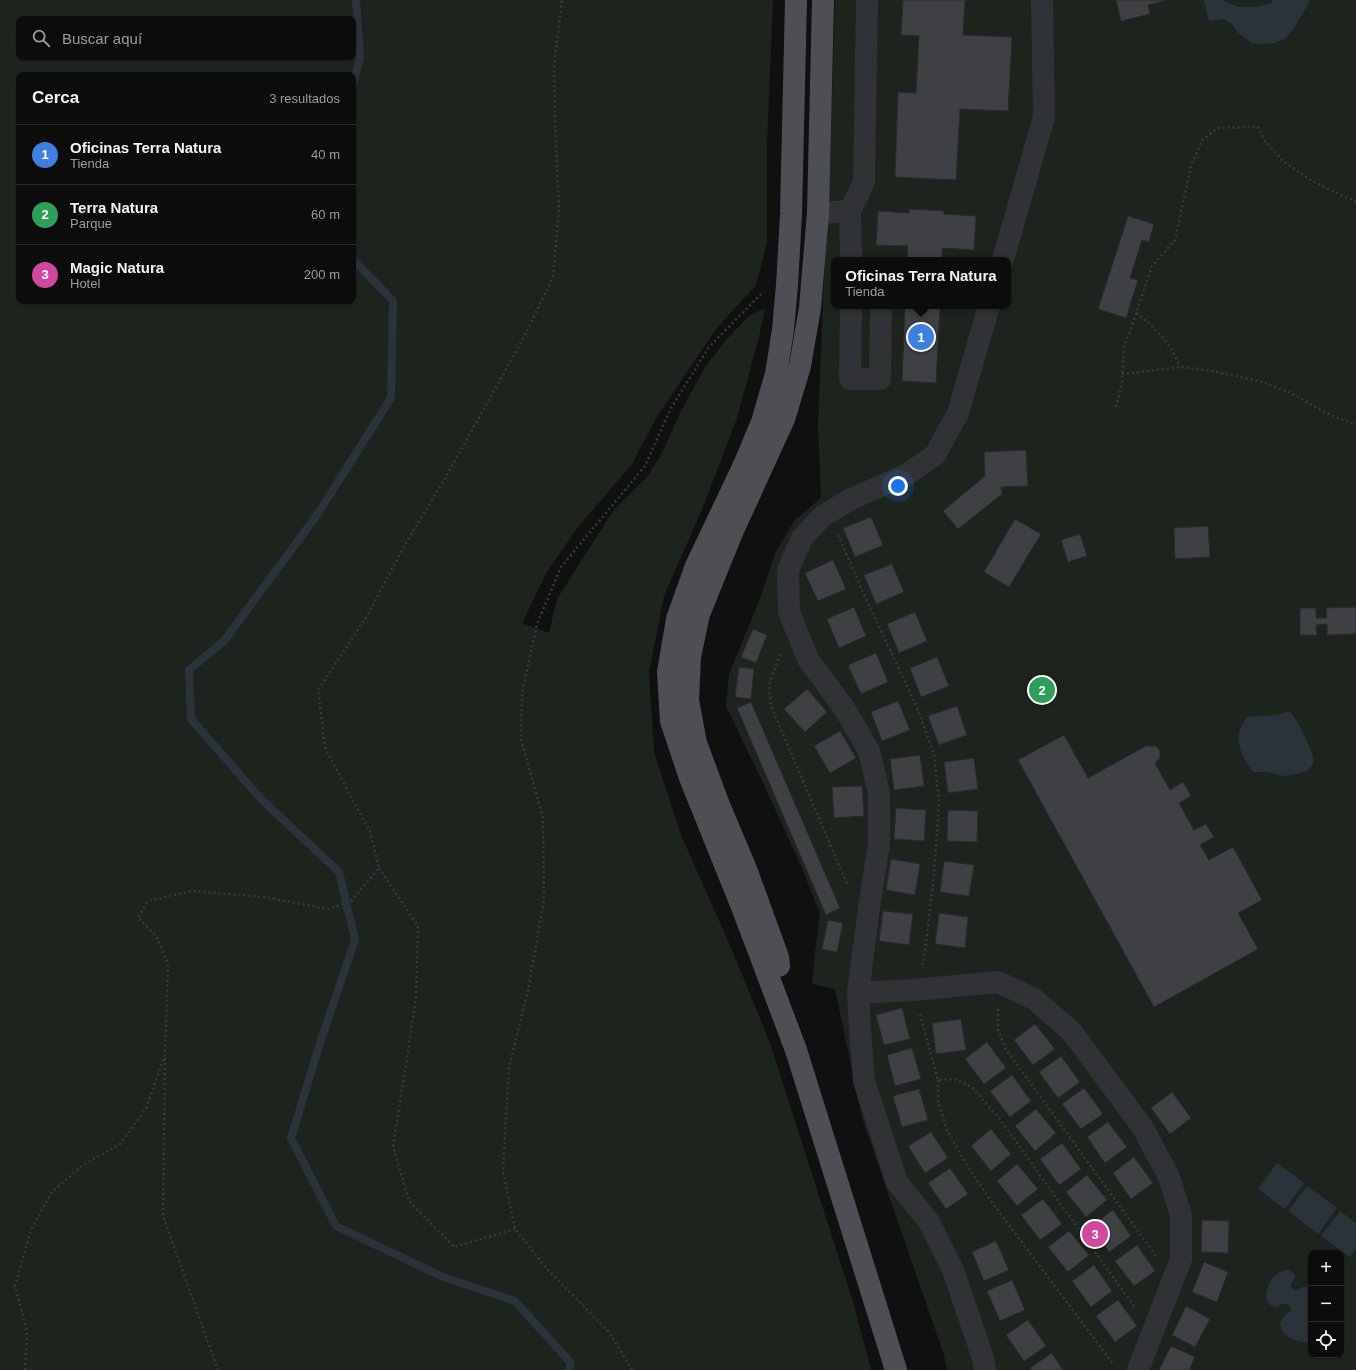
<!DOCTYPE html>
<html lang="es">
<meta charset="utf-8">
<style>
:root{--surface:#0c0c0d;--page:#151516;--text:#f1f3f6;--muted:#9a9b9d;--line:#2c2c2e;--accent:#e69c33}
body{margin:0;font-family:Arial,sans-serif;background:var(--page);color:var(--text)}
.controls{position:absolute;right:12px;bottom:12px;display:grid;overflow:hidden;border-radius:8px;box-shadow:0 1px 3px #0004}
.controls button{width:36px;height:36px;display:grid;place-items:center;padding:0;border:0;border-bottom:1px solid var(--line);background:var(--surface);color:var(--text);font:20px sans-serif}
.you{position:absolute;left:898px;top:486px;width:14px;height:14px;margin:-10px;border:3px solid #fff;border-radius:50%;background:#1a73e8;box-shadow:0 0 0 6px #1a73e833}
.badge{display:grid;place-items:center;width:26px;height:26px;border-radius:50%;background:var(--accent);color:#fff;font-size:13px;font-weight:700}
.pin{position:absolute;translate:-50% -50%;border:2px solid #fff;box-shadow:0 1px 4px #0006}
.popup{position:absolute;left:831px;top:257px;width:180px;height:52px;box-sizing:border-box;display:grid;place-content:center;border-radius:8px;background:var(--surface);filter:drop-shadow(0 1px 3px #0005);font-size:13px;white-space:nowrap;color:var(--muted)}
.popup b{font-size:15px;color:var(--text)}
.popup::after{content:'';position:absolute;left:50%;top:100%;margin-left:-8px;border:8px solid transparent;border-top-color:var(--surface)}
.list{margin:0;padding:0;list-style:none}
h2{display:flex;justify-content:space-between;align-items:center;height:52px;margin:0;padding:0 16px;font-size:17px}
h2 small{font-size:13px;font-weight:400;color:var(--muted)}
.list li{display:grid;grid-template-columns:26px 1fr auto;gap:12px;align-items:center;box-sizing:border-box;height:60px;padding:0 16px;border-top:1px solid var(--line)}
.list b{display:block;font-size:15px;white-space:nowrap}
.list p{margin:0;font-size:13px;white-space:nowrap;color:var(--muted)}
.list em{font-size:13px;font-style:normal;color:var(--muted)}
.icon{flex:none;width:22px;height:22px;fill:none;stroke:currentColor;stroke-width:2;stroke-linecap:round;stroke-linejoin:round}
.map{position:relative;flex:none;width:1356px;height:1370px;overflow:hidden}
.search{position:absolute;background:var(--surface);box-shadow:0 1px 3px #0004;left:16px;top:16px;width:340px;height:44px;display:flex;align-items:center;gap:10px;box-sizing:border-box;padding:0 14px;border-radius:8px;color:var(--muted);font-size:15px}
.panel{position:absolute;background:var(--surface);box-shadow:0 1px 3px #0004;left:16px;top:72px;width:340px;height:232px;border-radius:8px}
.map>svg:first-child{display:block}
.green{fill:#1d241d;fill-rule:evenodd}
.water{fill:#2a3339}
.lines{fill:none;stroke-linecap:round;stroke-linejoin:round}
.stream{stroke:#2a3339;stroke-width:8}
.building{fill:#3f4044;stroke:#2a2a2d}
.path{stroke:#37393d;stroke-width:2.5;stroke-dasharray:2 3;stroke-linecap:butt}
.minor{stroke:#313236;stroke-width:22}
.major{stroke:#4d4f55;stroke-width:22}
</style>
<div class="map">
<svg width="1356" height="1370" viewBox="0 0 1356 1370">
<rect width="100%" height="100%" fill="#101011"/>
<path class="green" d="M0 0H773L767 143V242L756 285 716 329 658 415 632 464 578 527 547 572 522 623 549 633 557 599 613 511 647 477 662 453 680 413 705 367 726 340 749 316 765 308 758 341 737 418 703 507 664 596 649 672 654 752 681 835 729 943 770 1043 854 1305 871 1370H0ZM19 19H353V57H19ZM19 75H353V301H19Z
M835 0H1356V1370H947L944 1355 862 1118 835 989 812 984 815 953 820 914 801 866 764 785 726 706 729 674 760 599 776 551 795 520 821 498 818 427 823 299 829 194ZM834 260H1008V306H834ZM1311 1253H1341V1355H1311Z"/>
<path class="water" d="M1204 0H1223L1237 7H1257L1271 3 1273 0H1309L1310 1 1293 30 1285 39 1274 43 1262 44 1252 43 1239 34 1233 25 1224 19 1209 21Z
M1290 711C1302 728 1308 741 1314 761L1311 767 1307 771 1296 774 1282 776 1268 772H1253C1245 761 1237 748 1239 734 1240 728 1244 722 1246 717L1275 715Z
M1277 1163 1304 1183 1285 1209 1258 1189Z
M1307 1186 1337 1208 1318 1234 1288 1211Z
M1340 1211 1356 1223V1249L1350 1257 1321 1236Z
M1285 1270H1290L1296 1276 1291 1284V1287L1295 1291 1303 1287 1311 1286V1342C1297 1343 1281 1338 1280 1322L1285 1315 1291 1311V1308L1286 1303 1275 1307 1270 1305 1266 1297C1267 1284 1272 1275 1285 1270Z"/>
<g class="lines">
<path class="stream" d="M353 84 360 57 356 0
M353 259 393 301 391 398 317 515 224 641 189 670 191 719 261 799 339 872 355 940 321 1040 291 1138 336 1226 443 1277 515 1301 571 1363 569 1370"/>
</g>
<path class="building" d="M903 0H965L963 35 1012 37 1008 111 960 109 956 180 895 177 898 92 916 93 919 36 901 35Z
M1116 0H1167L1148 5 1150 14 1121 21Z
M910 209 944 211V214L976 216 974 250 942 248V260H907L908 246 876 245 878 211 909 213Z
M1128 216 1154 224 1149 242 1142 240 1130 278 1138 280 1126 318 1098 309Z
M905 306H940L936 383 902 381Z
M1026 450 1028 486 1001 487 1002 494 958 529 943 511 985 476 984 452Z
M871 517 883 545 855 557 843 528Z
M1015 519 1041 534 1009 587 984 572Z
M1208 526 1210 557 1175 559 1174 528Z
M1080 534 1087 556 1068 562 1061 540Z
M833 560 846 589 818 601 805 573Z
M892 564 904 592 876 604 864 575Z
M854 607 866 636 839 648 827 619Z
M1356 607V634L1327 635V624L1316 625 1317 635H1300V608H1316V618H1327L1326 608Z
M915 612 927 641 899 653 887 624Z
M753 629 767 635 756 663 741 657Z
M876 653 888 682 861 694 848 665Z
M937 657 949 686 921 697 910 668Z
M739 667 754 669 751 699 735 697Z
M807 689 827 712 805 732 784 709Z
M898 701 910 730 882 741 871 712Z
M751 702 840 908 826 915 737 708Z
M957 706 967 735 939 745 928 716Z
M840 731 856 758 830 773 814 746Z
M1064 735 1088 778 1146 746H1155L1158 748 1160 751V758L1155 763 1170 790 1183 782 1191 796 1179 803 1194 830 1206 824 1214 837 1200 845 1209 860 1233 847 1262 900 1238 913 1258 949 1154 1007 1018 760Z
M920 755 924 786 894 790 890 759Z
M974 758 978 789 948 793 944 762Z
M862 786 864 816 834 818 832 787Z
M896 808 926 810 924 841 894 839Z
M948 810 978 811 977 842 947 841Z
M891 859 920 864 915 895 886 890Z
M944 861 974 865 969 896 940 892Z
M883 911 913 914 909 945 879 941Z
M939 913 968 917 965 948 935 944Z
M828 920 843 923 837 952 822 949Z
M902 1008 910 1039 884 1045 876 1015Z
M961 1019 966 1050 936 1054 932 1023Z
M1035 1024 1055 1049 1033 1065 1014 1040Z
M987 1042 1006 1068 984 1084 965 1059Z
M912 1048 921 1079 895 1086 887 1055Z
M1061 1056 1080 1082 1058 1098 1039 1072Z
M1012 1075 1031 1101 1010 1117 990 1091Z
M1084 1088 1103 1114 1081 1129 1062 1104Z
M919 1089 928 1120 902 1127 893 1096Z
M1172 1092 1191 1118 1170 1134 1151 1108Z
M1036 1109 1056 1133 1035 1151 1015 1126Z
M1108 1122 1127 1147 1105 1163 1087 1137Z
M991 1129 1011 1154 991 1171 971 1146Z
M931 1132 948 1158 925 1173 908 1146Z
M1062 1143 1081 1169 1059 1185 1040 1159Z
M1134 1157 1153 1183 1131 1199 1113 1173Z
M1017 1164 1038 1189 1017 1206 997 1181Z
M950 1168 968 1194 946 1209 928 1183Z
M1087 1175 1107 1200 1086 1217 1066 1192Z
M1043 1199 1062 1224 1040 1240 1021 1215Z
M1113 1210 1131 1236 1109 1252 1091 1226Z
M1202 1220 1229 1221 1228 1253 1201 1252Z
M1069 1231 1089 1255 1068 1272 1048 1247Z
M996 1241 1009 1270 984 1281 972 1252Z
M1137 1245 1155 1271 1134 1286 1115 1261Z
M1204 1262 1228 1272 1217 1302 1192 1292Z
M1094 1265 1112 1291 1091 1307 1072 1281Z
M1012 1280 1025 1310 1000 1321 987 1291Z
M1118 1300 1137 1326 1115 1342 1096 1316Z
M1186 1306 1210 1319 1195 1347 1172 1335Z
M1028 1320 1046 1346 1024 1361 1006 1335Z
M1171 1346 1195 1357 1189 1370H1159Z
M1052 1353 1063 1370H1031L1030 1368Z"/>
<g class="lines">
<path class="path" d="M1136 313C1156 328 1171 344 1180 367
M1122 374 1180 367 1207 370 1260 381 1291 393 1326 413 1356 425
M1116 407 1122 384 1124 345 1130 332 1152 266 1175 240 1191 166 1202 140 1218 128 1258 127 1265 141 1283 161 1312 181 1345 197 1356 201
M838 535 865 597 916 705 934 754 939 802 934 874 924 959 922 965
M780 654 769 686 771 706 847 884
M379 868 418 926 416 997 406 1065 393 1146 409 1201 454 1247 515 1229
M998 1009V1030L1005 1048 1156 1256
M920 1014 938 1080 955 1079 972 1087 1002 1122 1136 1309
M165 1058 163 1216 218 1370
M938 1080V1101L947 1130 968 1167 991 1201 1114 1365
M25 1370 27 1332 15 1286 31 1230 52 1192 83 1165 120 1144 146 1109 165 1054 168 964 156 936 138 918 148 901 192 891 263 897 329 909 351 901 379 868 370 831 353 801 325 747 318 690 367 616 407 541 443 482 524 337 553 277 559 210 555 122 554 64 562 0
M632 1370 609 1332 548 1270 515 1229 503 1171 509 1067 529 986 544 899 543 818 521 739 522 693 537 624 561 567 645 466 671 408 709 347 761 294"/>
<path class="minor" d="M850 211 851 260
M818 213 850 211 864 182 867 0
M1003 260 1044 117 1042 0
M851 306 850 379H880L881 307 880 306
M858 993 914 990 998 982 1034 999 1072 1032 1143 1128 1169 1177 1181 1215V1259L1138 1370
M985 1370 983 1358 953 1270 929 1222 897 1182 864 1081 860 1028 858 993 869 908 879 844V793L869 751 844 708 808 659 789 612 788 570 802 538 823 516 851 499 906 475 935 455 958 413 989 306"/>
<path class="major" d="M796 0 791 214 787 285 783 330 776 374 762 422 744 465 696 566 677 619 668 672 671 721 690 778 744 912 796 1050 896 1370
M779 966 778 957 746 869 719 805 696 743 688 700 690 657 699 614 731 535 784 419 800 366 810 308 818 213 823 0"/>
</g>
</svg>
<div class="controls">
<button>+</button>
<button>−</button>
<button><svg class="icon" aria-label="locate" viewBox="0 0 24 24"><circle cx="12" cy="12" r="6"/><path d="M12 2v4M12 18v4M2 12h4M18 12h4"/></svg></button>
</div>
<div class="you"></div>
<div class="pin badge" style="left:921px;top:337px;background:#3f7fe0">1</div>
<div class="popup"><b>Oficinas Terra Natura</b>Tienda</div>
<div class="pin badge" style="left:1042px;top:690px;background:#2e9e5b">2</div>
<div class="pin badge" style="left:1095px;top:1234px;background:#d1479c">3</div>
<div class="search"><svg class="icon" aria-label="search" viewBox="0 0 24 24"><circle cx="10" cy="10" r="6"/><path d="M15 15l6 6"/></svg>Buscar aquí</div>
<section class="panel">
<h2>Cerca<small>3 resultados</small></h2>
<ul class="list">
<li><span class="badge" style="background:#3f7fe0">1</span><div><b>Oficinas Terra Natura</b><p>Tienda</p></div><em>40 m</em></li>
<li><span class="badge" style="background:#2e9e5b">2</span><div><b>Terra Natura</b><p>Parque</p></div><em>60 m</em></li>
<li><span class="badge" style="background:#d1479c">3</span><div><b>Magic Natura</b><p>Hotel</p></div><em>200 m</em></li>
</ul>
</section>
</div>
